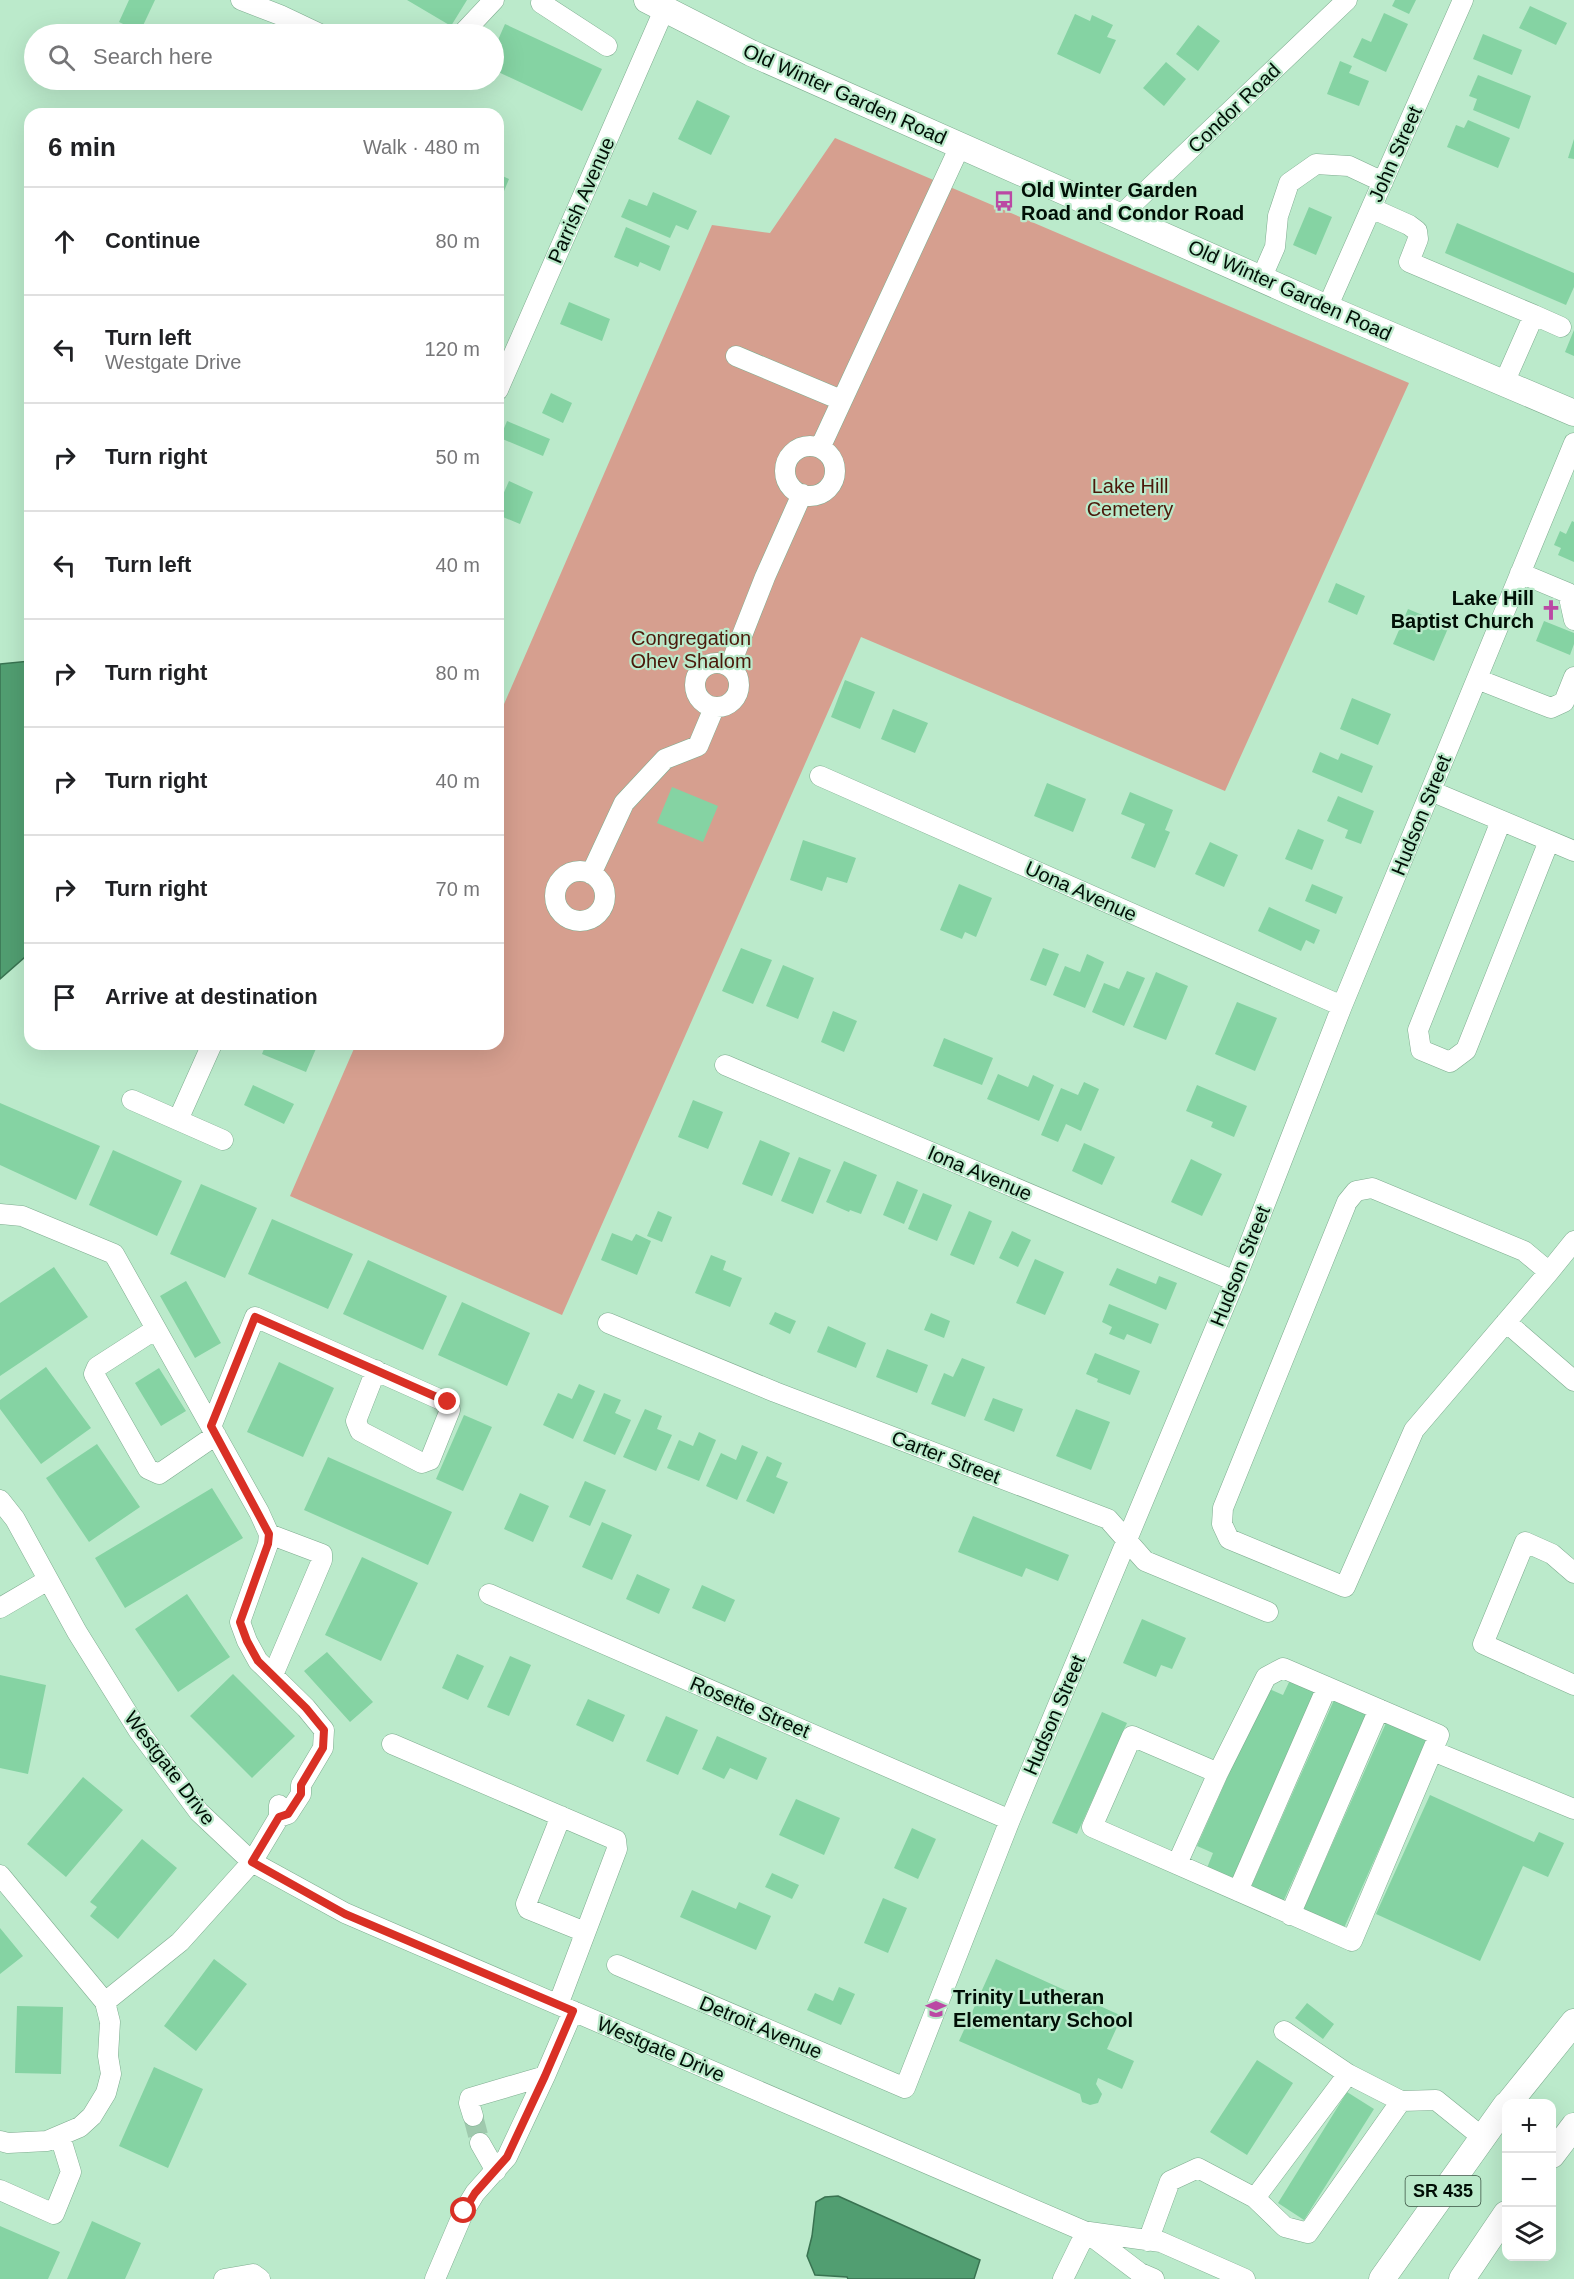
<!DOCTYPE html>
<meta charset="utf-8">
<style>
:root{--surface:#fff;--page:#f6f6f6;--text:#202124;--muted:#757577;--line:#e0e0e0}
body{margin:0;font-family:Helvetica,sans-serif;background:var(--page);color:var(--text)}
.controls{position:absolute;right:18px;bottom:18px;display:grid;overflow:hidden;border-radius:12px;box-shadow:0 6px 24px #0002}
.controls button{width:54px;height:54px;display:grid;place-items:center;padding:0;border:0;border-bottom:2px solid var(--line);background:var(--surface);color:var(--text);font:30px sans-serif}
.stop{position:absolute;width:18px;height:18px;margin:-14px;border:4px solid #d93025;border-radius:50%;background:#fff}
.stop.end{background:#d93025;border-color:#fff;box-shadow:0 2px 6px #0008}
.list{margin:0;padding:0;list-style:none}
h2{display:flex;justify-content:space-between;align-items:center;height:78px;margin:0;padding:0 24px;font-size:26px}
h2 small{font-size:20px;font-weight:400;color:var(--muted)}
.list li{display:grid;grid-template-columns:39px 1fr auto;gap:18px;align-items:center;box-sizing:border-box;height:108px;padding:0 24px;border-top:2px solid var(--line)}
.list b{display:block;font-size:22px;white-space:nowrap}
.list p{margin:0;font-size:20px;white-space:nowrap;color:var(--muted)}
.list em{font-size:20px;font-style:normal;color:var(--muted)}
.icon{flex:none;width:33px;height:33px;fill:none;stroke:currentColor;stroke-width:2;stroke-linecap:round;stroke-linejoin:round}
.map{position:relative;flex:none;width:1574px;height:2279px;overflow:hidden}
.search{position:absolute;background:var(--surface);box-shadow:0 6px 24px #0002;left:24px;top:24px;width:480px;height:66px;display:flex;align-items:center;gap:15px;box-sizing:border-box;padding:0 21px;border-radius:33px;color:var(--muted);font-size:22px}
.panel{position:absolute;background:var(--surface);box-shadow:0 6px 24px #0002;left:24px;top:108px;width:480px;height:942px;border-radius:18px}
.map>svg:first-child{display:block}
.green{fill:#d69f8f}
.water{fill:#519e71;stroke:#397351;stroke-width:1.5}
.building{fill:#85d3a3}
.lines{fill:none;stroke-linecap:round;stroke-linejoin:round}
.minor-tunnel{stroke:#9fc9ad;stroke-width:20;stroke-dasharray:20 10;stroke-linecap:butt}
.minor-casing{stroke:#7eac8f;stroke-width:21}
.major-casing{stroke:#7eac8f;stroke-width:27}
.minor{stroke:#fff;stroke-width:20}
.major{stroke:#fff;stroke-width:26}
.route{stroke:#d93025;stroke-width:8}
.labels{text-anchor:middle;stroke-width:4.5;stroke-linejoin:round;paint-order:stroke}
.shield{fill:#bbeacb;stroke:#395141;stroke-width:1.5}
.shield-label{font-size:18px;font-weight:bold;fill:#010f06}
.street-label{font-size:20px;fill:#010f06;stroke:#bbeacb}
.poi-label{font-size:20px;font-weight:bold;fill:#010f06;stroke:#bbeacb;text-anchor:start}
.park-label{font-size:20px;fill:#4a180a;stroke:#bbeacb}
</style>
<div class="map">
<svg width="1574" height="2279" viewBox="0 0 1574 2279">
<rect width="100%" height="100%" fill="#bbeacb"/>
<path class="green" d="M835 138 1409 383 1225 791 861 637 562 1315 290 1196 356 1044H498V718L712 225 770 233Z"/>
<path class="water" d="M30 661V944L25 957 0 979V664Z
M838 2196 980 2260 974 2279H848L847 2277 815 2275 807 2256 812 2236 816 2202 825 2197Z"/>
<path class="building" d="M129 0H155L140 32 119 22Z
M407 0H467L451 26Z
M1395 0H1416L1409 14 1392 6Z
M1530 6 1567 23 1556 45 1519 28Z
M1384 13 1408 24 1386 72 1353 57 1362 38 1371 42Z
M1075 14 1090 21 1092 15 1113 25 1107 37 1116 40 1100 74 1057 54Z
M505 24 602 69 582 111 494 70V49Z
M1198 25 1220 41 1198 71 1176 54Z
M1483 34 1522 50 1512 75 1473 59Z
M1340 61 1352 66 1349 73 1369 81 1359 106 1327 94Z
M1166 62 1186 79 1164 106 1143 88Z
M1478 75 1531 96 1519 129 1473 110 1477 99 1469 96Z
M697 100 730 116 711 155 678 139Z
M1468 120 1510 138 1498 168 1447 147 1456 125 1464 128Z
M1574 139V159L1568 158Z
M498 174 509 179 502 196 498 194Z
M653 192 697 211 688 230 676 225 670 238 621 217 629 199 647 206Z
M1309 207 1332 217 1316 255 1293 245Z
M1457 223 1574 273V287L1566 305 1445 253Z
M626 227 670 246 660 271 640 262 638 267 614 257Z
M569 302 610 319 602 341 560 324Z
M1574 330V356L1565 352Z
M551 393 572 403 563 423 542 413Z
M507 421 550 439 543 456 500 438Z
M509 481 533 492 520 524 498 515V506Z
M1572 521 1574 522V562L1558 555 1561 548 1554 545 1560 531 1566 534Z
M1336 583 1365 596 1357 615 1328 602Z
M1408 609 1449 626 1434 661 1393 644Z
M1544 621 1574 633V644L1570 655 1536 641Z
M845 680 875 692 860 729 831 717Z
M1352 698 1391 714 1378 745 1340 729Z
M893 709 928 723 915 753 881 739Z
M1320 752 1338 760 1341 753 1373 766 1362 793 1312 772Z
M1047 783 1086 799 1073 832 1034 816Z
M672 787 718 806 703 842 657 823Z
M1130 792 1173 810 1165 830 1170 832 1155 868 1131 858 1145 824 1121 814Z
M1338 796 1374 811 1361 844 1345 838 1348 830 1327 821Z
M1298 829 1324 840 1312 870 1285 859Z
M803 840 856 858 847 883 827 877 822 891 790 880Z
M1210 842 1238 855 1224 887 1195 874Z
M959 884 992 898 976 937 965 932 962 939 940 930Z
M1312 884 1343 897 1336 914 1305 901Z
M1269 907 1320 930 1314 944 1306 940 1301 951 1258 931Z
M741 948 772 960 753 1004 722 991Z
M1043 948 1059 954 1046 986 1030 980Z
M1087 954 1104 962 1085 1008 1053 995 1065 966 1080 972Z
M783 965 814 978 798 1019 766 1006Z
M1127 971 1145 978 1124 1026 1092 1012 1104 983 1119 989Z
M1156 972 1188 986 1166 1040 1133 1027Z
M1237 1002 1277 1018 1255 1071 1215 1054Z
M833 1011 857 1021 844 1052 821 1042Z
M944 1038 993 1058 982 1085 933 1066Z
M266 1044H318L306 1072 262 1054Z
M998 1074 1028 1087 1033 1075 1054 1085 1039 1121 987 1099Z
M1084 1082 1099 1089 1081 1131 1066 1124 1058 1142 1041 1135 1061 1088 1078 1095Z
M253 1085 294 1104 284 1124 244 1105Z
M1197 1085 1247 1106 1234 1137 1211 1127 1213 1122 1186 1111Z
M693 1100 723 1112 708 1149 678 1137Z
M0 1103 100 1146 76 1200 0 1165Z
M760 1140 790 1153 772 1196 742 1184Z
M1084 1143 1115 1157 1102 1185 1072 1171Z
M113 1150 182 1181 157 1236 89 1205Z
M799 1157 831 1170 813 1214 781 1201Z
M1191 1159 1222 1174 1202 1216 1171 1202Z
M844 1161 877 1175 861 1214 850 1210 849 1212 826 1202Z
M897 1181 918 1190 904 1224 883 1215Z
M201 1184 257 1208 225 1278 170 1254Z
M923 1193 952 1205 937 1241 908 1229Z
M658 1211 672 1217 662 1242 647 1236Z
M969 1211 992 1221 974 1265 950 1255Z
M272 1219 353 1254 328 1309 248 1274Z
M1012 1231 1031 1240 1018 1267 999 1258Z
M612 1233 632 1241 636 1234 651 1241 637 1275 601 1260Z
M711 1255 726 1261 723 1270 742 1278 730 1307 695 1293Z
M1035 1259 1064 1272 1045 1315 1016 1303Z
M368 1260 447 1296 423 1350 343 1314Z
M54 1267 88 1317 0 1376V1303Z
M1117 1268 1156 1284 1159 1276 1177 1283 1166 1310 1109 1285Z
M186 1281 221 1343 195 1358 160 1296Z
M462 1302 530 1333 507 1386 438 1355Z
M1109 1304 1159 1324 1151 1344 1127 1334 1124 1340 1109 1334 1112 1327 1102 1322Z
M775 1312 796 1321 790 1334 769 1324Z
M931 1313 950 1321 944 1338 924 1330Z
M828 1326 866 1343 856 1368 817 1352Z
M887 1349 928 1365 917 1393 876 1377Z
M1095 1353 1140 1371 1130 1395 1097 1382 1098 1379 1086 1374Z
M962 1358 985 1367 965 1417 931 1404 944 1373 953 1377Z
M279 1362 334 1388 303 1457 247 1432Z
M46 1367 91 1428 41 1464 0 1409V1400Z
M159 1368 186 1411 161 1426 135 1383Z
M579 1384 595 1391 573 1439 543 1425 558 1393 572 1399Z
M604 1393 621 1400 615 1413 631 1420 615 1455 583 1441Z
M993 1398 1023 1409 1014 1432 984 1420Z
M645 1409 662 1416 657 1429 672 1435 656 1471 623 1457Z
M1076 1409 1110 1422 1091 1470 1056 1456Z
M464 1415 492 1427 463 1491 436 1479Z
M699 1432 716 1440 699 1481 667 1468 679 1440 693 1446Z
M97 1444 140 1507 89 1542 46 1478Z
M742 1445 758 1452 737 1500 706 1486 721 1453 736 1460Z
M767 1456 782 1463 776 1477 788 1482 774 1514 746 1501Z
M328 1457 452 1512 428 1565 304 1510Z
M585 1481 606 1490 590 1526 569 1517Z
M212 1488 243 1538 125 1608 95 1558Z
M520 1493 549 1506 533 1542 504 1529Z
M973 1516 1069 1555 1058 1581 1026 1568 1022 1577 958 1552Z
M602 1522 632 1535 612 1580 582 1567Z
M362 1557 418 1583 381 1661 325 1635Z
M637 1574 670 1589 659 1614 626 1599Z
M702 1585 735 1600 725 1622 692 1608Z
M187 1594 230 1657 178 1692 135 1629Z
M1142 1619 1186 1638 1172 1669 1161 1665 1156 1677 1123 1663Z
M327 1652 373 1702 350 1722 304 1671Z
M457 1654 484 1666 468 1700 442 1688Z
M510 1656 531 1665 509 1716 487 1707Z
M233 1674 295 1736 252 1778 190 1716Z
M0 1675 46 1685 28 1774 0 1768Z
M1290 1680 1316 1692 1233 1879 1207 1868 1213 1853 1197 1846 1267 1688 1283 1695Z
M588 1699 625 1715 613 1742 576 1725Z
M1334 1700 1367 1715 1283 1902 1251 1887Z
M1102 1712 1127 1723 1077 1834 1052 1823Z
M666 1716 698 1730 678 1775 646 1761Z
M1386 1723 1427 1741 1344 1928 1303 1910Z
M717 1736 767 1758 757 1780 730 1768 724 1779 702 1769Z
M83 1777 123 1810 66 1877 27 1844Z
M1430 1795 1534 1842 1539 1832 1564 1843 1548 1877 1523 1866 1480 1961 1376 1914Z
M796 1799 840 1818 824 1855 779 1835Z
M912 1828 936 1839 918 1879 894 1868Z
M142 1839 177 1868 118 1939 90 1916 97 1907 90 1902Z
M772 1873 799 1885 792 1899 765 1887Z
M692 1890 736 1909 739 1902 771 1916 756 1950 680 1917Z
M883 1898 907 1908 888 1953 864 1943Z
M0 1928 23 1956 0 1974Z
M214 1959 247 1984 196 2051 164 2026Z
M996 1959 1122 2016 1107 2049 1134 2061 1122 2089 1098 2078 1096 2084 1102 2094 1098 2103 1090 2105 1082 2102 1080 2094 959 2041Z
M839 1987 855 1994 841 2025 807 2010 815 1993 833 2001Z
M1307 2003 1334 2024 1323 2039 1295 2018Z
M17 2006 63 2007 61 2074 15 2073Z
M1257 2060 1293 2083 1247 2155 1210 2132Z
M154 2067 203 2089 168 2168 119 2146Z
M1347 2092 1374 2109 1304 2220 1278 2203Z
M92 2221 141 2243 125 2279H67Z
M0 2226 60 2252 48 2279H0Z"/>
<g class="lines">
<path class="minor-tunnel" d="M473 2116 480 2143"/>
<g class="minor-casing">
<path id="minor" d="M241 0 280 15 320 34
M541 3 607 46
M462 34 494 0
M1371 208 1409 225 1417 231 1418 239 1409 262 1534 315 1504 383
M1120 216 1347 0
M1261 279 1275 247 1278 216 1289 183 1316 164 1349 166 1383 182
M1327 308 1463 0
M1534 315 1561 327
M736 356 841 400
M498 390 664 10
M785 471a25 25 0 1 1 50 0a25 25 0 1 1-50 0Z
M820 448 960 146
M1520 573 1568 593 1574 620
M695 685a22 22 0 1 1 44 0a22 22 0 1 1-44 0Z
M730 666 765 577 802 494
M1477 679 1551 708 1564 702 1574 677
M820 776 1342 1006
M1431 791 1574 851
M1501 821 1418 1030 1421 1050 1450 1062 1466 1050 1549 841
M555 896a25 25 0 1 1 50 0a25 25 0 1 1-50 0Z
M591 874 624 803 665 759 698 746 714 708
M725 1065 1235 1281
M132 1100 223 1140
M178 1120 212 1044
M1372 1188 1524 1251 1549 1272 1414 1430 1345 1587 1229 1539 1222 1524 1223 1508 1347 1202 1356 1191Z
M0 1214 22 1216 114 1254 259 1512 269 1534 268 1544 240 1622 247 1641 258 1661 306 1708 324 1730 323 1748 301 1785V1794L288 1814 279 1817
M1549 1272 1574 1241
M1506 1322 1574 1381
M608 1323 775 1392 1108 1519 1145 1561 1268 1612
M156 1329 97 1367 94 1374 148 1469 159 1474 216 1435
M211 1427 255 1317 448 1403 450 1410 430 1460 422 1463 360 1431 356 1421 376 1370
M0 1500 15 1519 77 1632 138 1730 199 1812 252 1862 345 1913 1086 2232 1140 2273 1154 2279
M269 1534 322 1554V1560L273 1675
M1574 1573 1552 1554 1525 1542 1483 1644 1574 1685
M489 1594 1010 1820
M0 1608 48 1580
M1283 1668 1439 1735 1352 1941 1092 1827 1132 1736 1218 1773 1266 1677Z
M392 1744 616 1840 617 1849 558 2005
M1433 1751 1574 1809
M561 1816 526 1904 528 1909 585 1932
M1177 1864 1218 1773
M0 1875 105 2002 110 2022 108 2056 111 2074 106 2093 92 2116 80 2127 47 2141 8 2143 0 2141
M1238 1891 1327 1687
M1290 1915 1379 1709
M617 1965 905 2088 1010 1820 1235 1281 1342 1006 1574 443
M105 2002 180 1942 252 1862 279 1817V1805
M1284 2031 1348 2074
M1401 2101 1436 2100 1482 2137
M473 2116 469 2103 470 2098 545 2076
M480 2143 496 2171
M0 2190 54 2214 71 2172 60 2136
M1089 2232 1161 2242 1245 2279
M1148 2241 1170 2181 1198 2168 1255 2198 1285 2227 1308 2233 1401 2101 1348 2074 1255 2198
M224 2279 253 2274 260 2279
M435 2279 464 2211 475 2193 507 2157 545 2076 573 2011
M1063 2279 1086 2232"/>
</g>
<g class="major-casing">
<path id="major" d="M647 0 751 53 1327 308 1574 413
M1508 2104 1574 2022
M1552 2155 1574 2126
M1382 2279 1506 2105
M1462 2279 1506 2214"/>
</g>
<use href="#minor" class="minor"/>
<use href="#major" class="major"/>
</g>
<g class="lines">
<path class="route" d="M448 1402 255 1317 211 1426 269 1534 268 1544 240 1622 247 1641 258 1661 306 1708 324 1730 323 1748 301 1785V1794L288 1814 279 1817 252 1862 345 1914 573 2011 545 2076 507 2157 475 2193 464 2211"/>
</g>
<defs>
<g id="bus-bare" transform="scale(1.62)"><path d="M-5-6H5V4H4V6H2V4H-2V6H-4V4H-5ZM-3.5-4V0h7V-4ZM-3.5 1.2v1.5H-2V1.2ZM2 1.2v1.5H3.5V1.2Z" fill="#bb49a4" stroke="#bbeacb" stroke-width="2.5" paint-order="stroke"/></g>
<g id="church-bare" transform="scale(1.62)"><path d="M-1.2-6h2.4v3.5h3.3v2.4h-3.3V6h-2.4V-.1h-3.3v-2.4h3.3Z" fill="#bb49a4" stroke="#bbeacb" stroke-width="2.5" paint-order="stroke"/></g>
<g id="school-bare" transform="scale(1.62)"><path d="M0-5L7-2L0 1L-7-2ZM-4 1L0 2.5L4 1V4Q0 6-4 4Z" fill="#bb49a4" stroke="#bbeacb" stroke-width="2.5" paint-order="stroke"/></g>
</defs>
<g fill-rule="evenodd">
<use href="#bus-bare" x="1004" y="201"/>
<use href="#church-bare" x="1551" y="610"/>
<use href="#school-bare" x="936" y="2009"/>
</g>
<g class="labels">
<rect class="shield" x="1405.5" y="2176" width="75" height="30" rx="4.5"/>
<g class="shield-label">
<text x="1443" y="2197">SR 435</text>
</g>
<g class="street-label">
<text transform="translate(845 94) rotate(24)" y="7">Old Winter Garden Road</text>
<text transform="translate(1234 108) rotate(-44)" y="7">Condor Road</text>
<text transform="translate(1395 154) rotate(-66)" y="7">John Street</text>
<text transform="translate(581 200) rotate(-66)" y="7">Parrish Avenue</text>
<text transform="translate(1290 290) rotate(24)" y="7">Old Winter Garden Road</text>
<text transform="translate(1421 815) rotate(-68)" y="7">Hudson Street</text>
<text transform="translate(1081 891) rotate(24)" y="7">Uona Avenue</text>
<text transform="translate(980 1173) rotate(23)" y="7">Iona Avenue</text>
<text transform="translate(1240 1266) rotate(-68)" y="7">Hudson Street</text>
<text transform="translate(946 1457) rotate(21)" y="7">Carter Street</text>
<text transform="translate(750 1707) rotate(23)" y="7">Rosette Street</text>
<text transform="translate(1054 1715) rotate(-67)" y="7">Hudson Street</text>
<text transform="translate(170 1768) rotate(53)" y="7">Westgate Drive</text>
<text transform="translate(761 2027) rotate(23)" y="7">Detroit Avenue</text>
<text transform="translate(661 2049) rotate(23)" y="7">Westgate Drive</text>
</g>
<g class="poi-label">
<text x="1021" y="197">Old Winter Garden<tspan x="1021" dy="23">Road and Condor Road</tspan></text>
<text x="1534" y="605" text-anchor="end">Lake Hill<tspan x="1534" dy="23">Baptist Church</tspan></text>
<text x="953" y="2004">Trinity Lutheran<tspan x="953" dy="23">Elementary School</tspan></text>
</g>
<g class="park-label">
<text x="1130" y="493">Lake Hill<tspan x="1130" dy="23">Cemetery</tspan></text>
<text x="691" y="645">Congregation<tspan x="691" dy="23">Ohev Shalom</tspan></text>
</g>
</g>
</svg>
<div class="controls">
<button>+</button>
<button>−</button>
<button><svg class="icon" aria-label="layers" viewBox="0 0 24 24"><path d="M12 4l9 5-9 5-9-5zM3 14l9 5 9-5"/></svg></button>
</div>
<div class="stop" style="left:464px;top:2211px"></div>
<div class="stop end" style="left:448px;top:1402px"></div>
<div class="search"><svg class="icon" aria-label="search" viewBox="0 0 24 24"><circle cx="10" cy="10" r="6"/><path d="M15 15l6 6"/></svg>Search here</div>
<section class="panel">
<h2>6 min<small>Walk · 480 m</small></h2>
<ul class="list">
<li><svg class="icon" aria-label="ahead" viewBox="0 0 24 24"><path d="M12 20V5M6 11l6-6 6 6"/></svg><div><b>Continue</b></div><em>80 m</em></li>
<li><svg class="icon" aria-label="left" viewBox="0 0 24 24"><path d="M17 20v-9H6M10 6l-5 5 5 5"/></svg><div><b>Turn left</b><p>Westgate Drive</p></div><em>120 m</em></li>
<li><svg class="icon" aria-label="right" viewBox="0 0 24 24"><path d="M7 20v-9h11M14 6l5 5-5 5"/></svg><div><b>Turn right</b></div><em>50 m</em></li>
<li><svg class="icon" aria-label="left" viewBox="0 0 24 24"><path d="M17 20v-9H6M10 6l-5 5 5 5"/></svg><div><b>Turn left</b></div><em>40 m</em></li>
<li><svg class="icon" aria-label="right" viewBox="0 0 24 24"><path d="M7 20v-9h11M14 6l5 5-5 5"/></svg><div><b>Turn right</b></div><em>80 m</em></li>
<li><svg class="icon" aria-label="right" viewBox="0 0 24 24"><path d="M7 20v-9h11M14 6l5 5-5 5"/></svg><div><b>Turn right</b></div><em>40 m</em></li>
<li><svg class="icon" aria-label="right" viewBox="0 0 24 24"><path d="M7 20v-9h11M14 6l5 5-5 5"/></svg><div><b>Turn right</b></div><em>70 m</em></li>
<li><svg class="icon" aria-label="arrive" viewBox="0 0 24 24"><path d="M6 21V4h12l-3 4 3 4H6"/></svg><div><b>Arrive at destination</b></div></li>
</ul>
</section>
</div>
